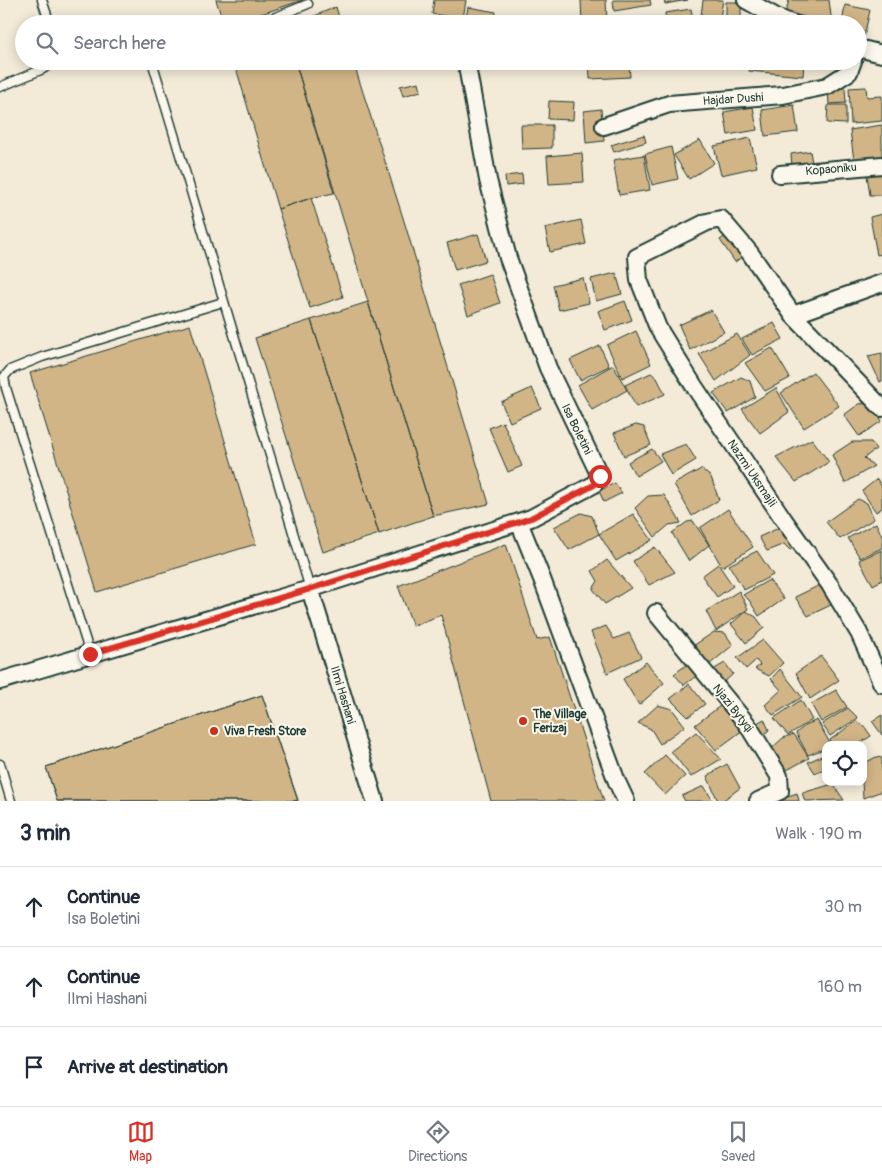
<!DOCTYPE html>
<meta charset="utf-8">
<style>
:root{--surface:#fff;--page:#f6f6f7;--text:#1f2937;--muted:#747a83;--line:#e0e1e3;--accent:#d93025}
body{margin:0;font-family:Pangolin,sans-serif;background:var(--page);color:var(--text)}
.controls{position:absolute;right:15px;bottom:15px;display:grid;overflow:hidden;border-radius:10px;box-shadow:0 2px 12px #0003}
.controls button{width:45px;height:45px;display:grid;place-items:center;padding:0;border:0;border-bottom:1px solid var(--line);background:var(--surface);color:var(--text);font:25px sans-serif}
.stop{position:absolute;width:15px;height:15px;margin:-11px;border:4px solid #d93025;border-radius:50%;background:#fff}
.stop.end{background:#d93025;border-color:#fff;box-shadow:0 1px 5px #0008}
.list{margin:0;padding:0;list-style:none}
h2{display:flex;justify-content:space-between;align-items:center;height:65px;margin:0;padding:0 20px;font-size:21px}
h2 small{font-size:16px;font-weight:400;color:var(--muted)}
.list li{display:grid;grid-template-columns:32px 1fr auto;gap:15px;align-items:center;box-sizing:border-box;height:80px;padding:0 20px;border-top:1px solid var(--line)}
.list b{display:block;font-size:19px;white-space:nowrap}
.list p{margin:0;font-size:16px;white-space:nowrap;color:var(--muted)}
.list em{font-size:16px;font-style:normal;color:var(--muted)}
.icon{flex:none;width:28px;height:28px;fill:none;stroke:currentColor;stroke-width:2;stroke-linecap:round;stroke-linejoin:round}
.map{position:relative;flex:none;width:882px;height:801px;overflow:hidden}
.search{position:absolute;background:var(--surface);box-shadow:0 2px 12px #0003;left:15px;right:15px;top:15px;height:55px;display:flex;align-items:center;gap:12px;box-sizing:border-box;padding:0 18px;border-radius:28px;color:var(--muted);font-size:19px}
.sheet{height:305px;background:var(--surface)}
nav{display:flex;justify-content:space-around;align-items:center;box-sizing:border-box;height:70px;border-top:1px solid var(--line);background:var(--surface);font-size:14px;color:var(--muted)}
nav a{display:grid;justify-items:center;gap:2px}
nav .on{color:var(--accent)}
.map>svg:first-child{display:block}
.building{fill:#d2b587;stroke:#1f3d34}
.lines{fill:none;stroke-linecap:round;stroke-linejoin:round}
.service-casing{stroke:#1f3d34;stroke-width:11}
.minor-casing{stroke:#1f3d34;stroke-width:20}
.service{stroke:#fbf7ec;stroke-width:8}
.minor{stroke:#fbf7ec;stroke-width:16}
.route{stroke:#d93025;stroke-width:6}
.poi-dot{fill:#c8321e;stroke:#fbf7ec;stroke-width:2}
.labels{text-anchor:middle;stroke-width:4;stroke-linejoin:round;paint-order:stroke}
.street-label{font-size:12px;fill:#1f3d34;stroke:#fbf7ec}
.poi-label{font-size:12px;font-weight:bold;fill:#1f3d34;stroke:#fbf7ec;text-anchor:start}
</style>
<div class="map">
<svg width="882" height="801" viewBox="0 0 882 801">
<rect width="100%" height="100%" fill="#f3ead8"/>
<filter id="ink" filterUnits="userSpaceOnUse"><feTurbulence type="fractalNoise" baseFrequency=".02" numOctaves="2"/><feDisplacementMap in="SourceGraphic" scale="10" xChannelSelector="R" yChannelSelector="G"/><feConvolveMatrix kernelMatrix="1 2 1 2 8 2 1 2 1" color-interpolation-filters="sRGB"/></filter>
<g filter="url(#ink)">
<path class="building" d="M216 0H303L231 24H224Z
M434 0H466L463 19 432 14Z
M581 0H606L607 24H582Z
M613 0H650L651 5 614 11Z
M664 0H688L665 4Z
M703 0H723L719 24H700Z
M789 0H829L832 24 786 12Z
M726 2H741V18H758V24H726Z
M845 5 870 10 864 37 858 36V24H842Z
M336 7 341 24H295Z
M468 7 496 12 494 24H465Z
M691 9 694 24H666L665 13Z
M234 61H295L334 193 311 198 278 209Z
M295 61H353L404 221 489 504 433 516Z
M553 61H582L581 67Z
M589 61H629L630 77 590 79Z
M749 61H804L803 76 749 71Z
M419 82 421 91 403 96 400 86Z
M866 87 867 97 882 96V121L851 124 849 88Z
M845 88 846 103 829 104 828 90Z
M549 101 574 102 573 120 548 119Z
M794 105 798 132 765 136 762 110Z
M828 105H846V124L827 123Z
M753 107 757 130 728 135 724 112Z
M601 109 604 141 586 143 584 111Z
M521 125H552V148L522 149Z
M882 125V157L854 161 850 130Z
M644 135 646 142 614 152 611 145Z
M750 138 757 167 721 175 714 146Z
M700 140 714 163 689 179 674 155Z
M671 147 678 179 652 185 645 154Z
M810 151 812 163 792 166 791 154Z
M582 153 584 182 549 184 547 156Z
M644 155 650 190 619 195 613 160Z
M882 173V195H870L867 175Z
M522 174 523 184 506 186 505 176Z
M311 198 343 297 310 308 278 209Z
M882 214V254L877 255 870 217Z
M581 220 586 244 550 252 545 228Z
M478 234 486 261 455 270 447 243Z
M727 235 742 257 735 262 720 240Z
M616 273 622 294 596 301 591 279Z
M490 274 500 303 468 315 458 285Z
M583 278 589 303 559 310 553 285Z
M625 301 632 320 605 330 598 311Z
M368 302 433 516 379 534 311 320Z
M711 310 724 332 690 350 679 325Z
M311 320 379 534 323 552 255 338Z
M774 323 783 339 752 355 742 339Z
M190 325 256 544 97 592 30 373Z
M636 331 651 364 622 378 607 345Z
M737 334 750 355 716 381 699 354Z
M600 346 609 366 580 380 570 360Z
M772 348 790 378 765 391 745 363Z
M882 353V381L880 382 868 356Z
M613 365 627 390 592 410 578 385Z
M813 372 839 406 804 428 781 393Z
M651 373 657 378 665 394 636 407 625 385Z
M741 377 750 381 755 397 728 413 713 393Z
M532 388 541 408 510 422 501 402Z
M776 388 789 412 760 433 742 409Z
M871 403 882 421 859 436 844 415 859 404Z
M503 422 522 466 508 472 489 428Z
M636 425 644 427 651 445 624 456 614 433Z
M812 439 829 462 796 482 776 457Z
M852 442H871L876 449 864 458 874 466 845 483 832 455Z
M686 444 696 460 671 475 660 454Z
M652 449 661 461 636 476 628 462Z
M701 469 711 477 719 500 692 516 674 484Z
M877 479 882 487V508L876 512 862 491Z
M615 483 622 493 604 502 599 491Z
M664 495 681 523 669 525 655 537 635 508 648 496Z
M858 499 867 503 874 519 840 539 826 522Z
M728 509 753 547 722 567 700 528Z
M581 513 592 516 599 534 569 550 554 527Z
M633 514 652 540 616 561 599 534Z
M693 521 709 545 689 561 672 533 687 522Z
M876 523 882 536V548L860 558 848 538Z
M783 526 798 545 790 550 784 544 767 551 759 537Z
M506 544 537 640 550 637 604 801H491L441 615 413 626 398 586Z
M655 547 675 572 649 585 633 561Z
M882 550V580L873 585 859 560Z
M757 551 773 575 744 590 729 565Z
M607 560 631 588 605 604 593 589 598 581 592 571Z
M718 564 733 586 717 597 702 576Z
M769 580 784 599 759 616 749 600 743 595Z
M820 585 829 590 835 603 808 616 795 597Z
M739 591 748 609 716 631 706 611Z
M746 611 756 617 764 628 746 643 731 624Z
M606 626 614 639 629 633 641 657 607 673 591 632Z
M714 632 725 633 733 645 709 665 693 646Z
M763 640 783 663 769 676 755 669 760 665 756 660 746 669 737 658Z
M821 656 839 680 810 699 796 673Z
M646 662 664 683 639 705 623 679Z
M689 663 699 674 684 685 674 674Z
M725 663 733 674 722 684 711 671Z
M780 669 802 697 773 715 765 705 781 690 771 679Z
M689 684 705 704 688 717 670 699Z
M836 690 847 707 821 722 811 704Z
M262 695 298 801H57L46 767Z
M262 695 298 800 293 801H57L46 767Z
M801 700 812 720 788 735 774 718Z
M724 703 743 730 716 750 695 725Z
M658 705 672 709 685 726 660 744 651 729 638 723Z
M848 708 858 718 830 736 822 724Z
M882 715V735L872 721Z
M764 719 769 730 760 738 752 726Z
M817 720 831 745H826V748L808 755 796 733 806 725Z
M856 721 864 726 871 736 857 745H834L830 740Z
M696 732 721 759 691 777 671 751Z
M794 734 809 758 785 771 772 748 783 738Z
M826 754V768L815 773 808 762Z
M665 755 685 776 665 795 645 774Z
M876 757 882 758V791L863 798 862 782H863V764Z
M727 764 740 788 722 801H718L707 776Z
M833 784 844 800 805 801 802 793Z
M704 786 713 801H685L682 796Z
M797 793 799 801H774Z"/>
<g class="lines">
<g class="service-casing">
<path id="service" d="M42 0 50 24
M258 24 308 4
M152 61 310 589
M0 87 43 69 55 61
M90 654 6 388 4 377 10 370 42 357 223 302
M0 764 11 801"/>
</g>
<g class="minor-casing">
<path id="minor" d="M746 0 778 18 794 24
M858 48 882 54
M466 61 488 180 508 258 548 368 600 476 593 485 531 518 519 522 542 579 617 782 626 801
M604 126 669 104 783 95 827 86 849 72 853 61
M780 174 882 165
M793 315 882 283
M882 408 793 315 750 253 721 219 707 222 637 257 639 280 658 328 694 386 784 520 830 585 859 633 882 684
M310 589 375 801
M656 613 747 724 779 776 780 791 758 801
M0 681 310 589 519 522"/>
</g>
<use href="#service" class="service"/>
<use href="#minor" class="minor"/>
</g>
</g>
<g class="lines" filter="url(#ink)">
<path class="route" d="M90 654 310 589 519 522 531 518 594 485 600 476"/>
</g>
<g class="poi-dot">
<circle cx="523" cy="721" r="5"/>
<circle cx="214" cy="731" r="5"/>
</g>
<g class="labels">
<g class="street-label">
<text transform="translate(733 99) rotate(-4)" y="4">Hajdar Dushi</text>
<text transform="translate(831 169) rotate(-5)" y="4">Kopaoniku</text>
<text transform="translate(577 429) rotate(64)" y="4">Isa Boletini</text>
<text transform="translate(752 473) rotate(56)" y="4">Nazmi Uksmajli</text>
<text transform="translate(343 695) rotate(73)" y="4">Ilmi Hashani</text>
<text transform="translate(733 708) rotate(52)" y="4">Njazi Bytyqi</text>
</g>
<g class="poi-label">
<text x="533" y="718">The Village<tspan x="533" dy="14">Ferizaj</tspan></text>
<text x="224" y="735">Viva Fresh Store</text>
</g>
</g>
</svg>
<div class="controls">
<button><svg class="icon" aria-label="locate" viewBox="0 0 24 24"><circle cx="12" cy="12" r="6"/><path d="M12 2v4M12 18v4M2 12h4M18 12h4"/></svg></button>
</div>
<div class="stop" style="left:600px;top:476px"></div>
<div class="stop end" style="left:90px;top:654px"></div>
<div class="search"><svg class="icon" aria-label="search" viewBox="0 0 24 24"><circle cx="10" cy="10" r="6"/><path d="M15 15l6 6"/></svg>Search here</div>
</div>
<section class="sheet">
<h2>3 min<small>Walk · 190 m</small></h2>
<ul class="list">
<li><svg class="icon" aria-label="ahead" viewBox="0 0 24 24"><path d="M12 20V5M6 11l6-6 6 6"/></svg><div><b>Continue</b><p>Isa Boletini</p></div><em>30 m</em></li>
<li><svg class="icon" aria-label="ahead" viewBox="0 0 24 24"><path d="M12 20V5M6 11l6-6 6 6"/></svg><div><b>Continue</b><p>Ilmi Hashani</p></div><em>160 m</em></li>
<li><svg class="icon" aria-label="arrive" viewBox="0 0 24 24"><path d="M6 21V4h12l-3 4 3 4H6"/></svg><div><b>Arrive at destination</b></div></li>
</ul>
</section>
<nav>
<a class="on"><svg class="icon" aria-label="map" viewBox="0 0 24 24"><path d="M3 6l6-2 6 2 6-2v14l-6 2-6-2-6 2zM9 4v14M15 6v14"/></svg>Map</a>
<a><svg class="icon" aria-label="directions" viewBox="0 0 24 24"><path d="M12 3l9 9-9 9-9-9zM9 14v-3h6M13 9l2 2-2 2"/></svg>Directions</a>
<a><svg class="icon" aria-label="saved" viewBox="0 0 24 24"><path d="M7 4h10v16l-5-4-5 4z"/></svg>Saved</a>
</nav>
